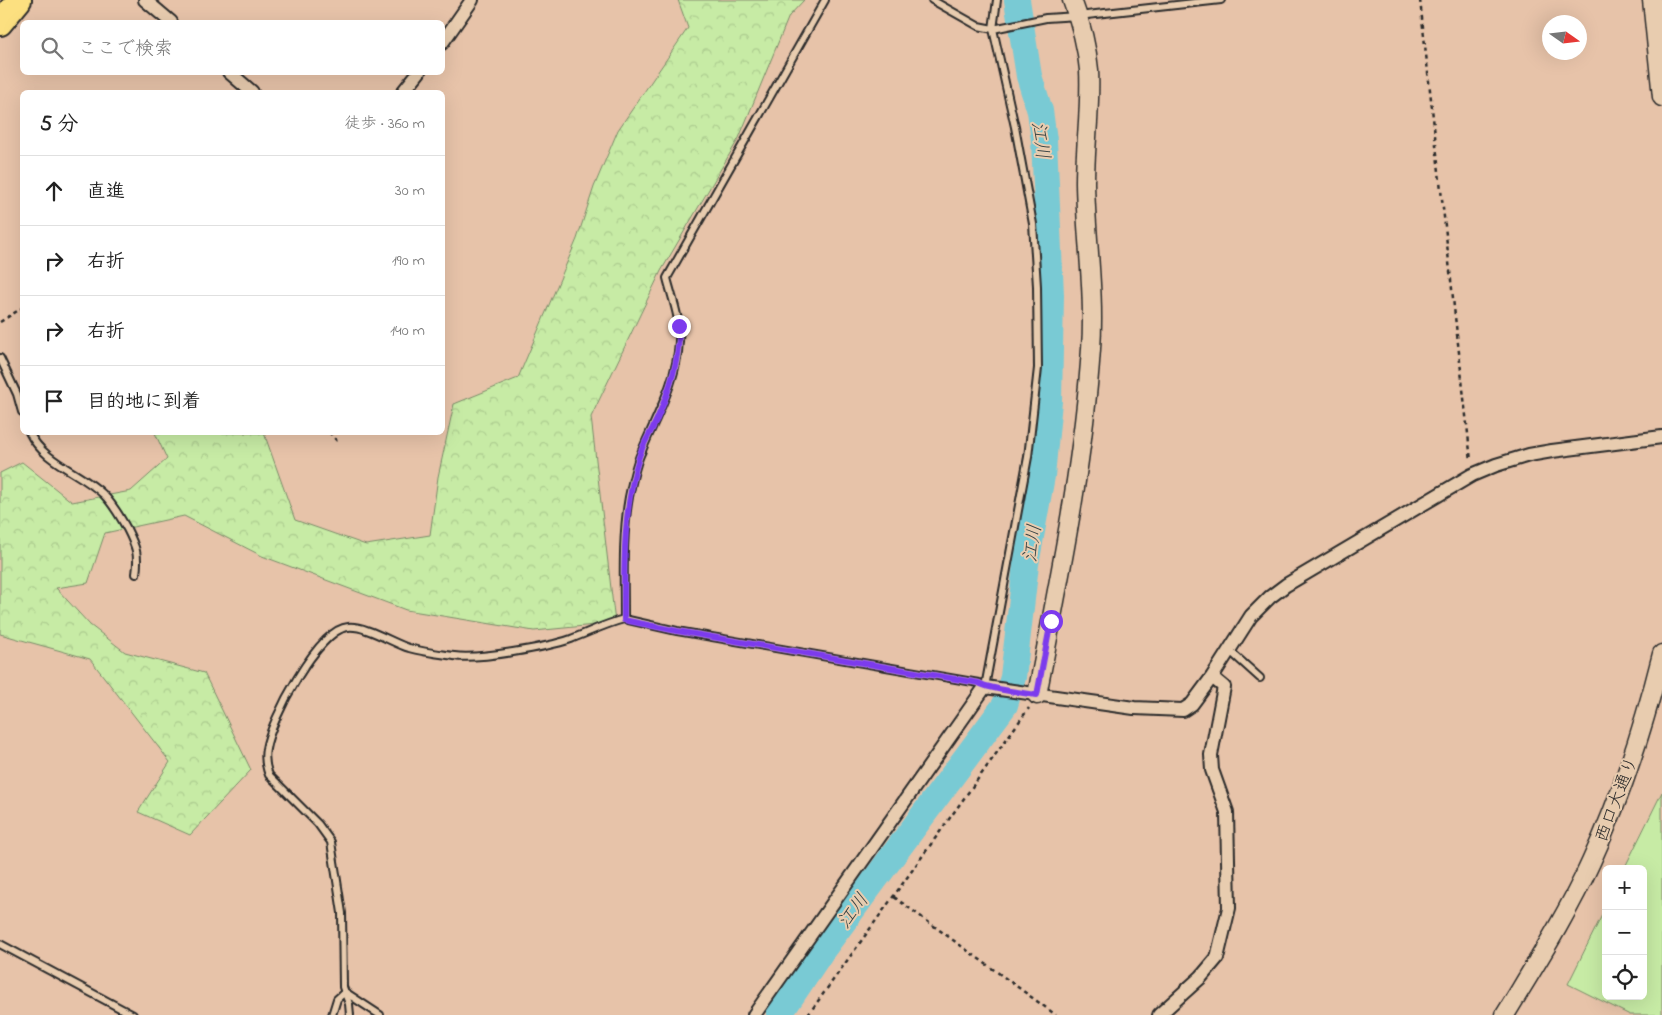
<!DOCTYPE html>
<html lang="ja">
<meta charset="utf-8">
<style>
:root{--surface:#fff;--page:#f6f6f6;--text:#222;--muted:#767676;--line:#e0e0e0}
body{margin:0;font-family:"Indie Flower","Klee One",sans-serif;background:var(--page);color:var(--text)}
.controls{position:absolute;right:15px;bottom:15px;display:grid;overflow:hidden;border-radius:8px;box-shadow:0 5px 20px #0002}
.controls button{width:45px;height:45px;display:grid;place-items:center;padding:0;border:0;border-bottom:1px solid var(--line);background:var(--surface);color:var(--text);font:25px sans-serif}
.compass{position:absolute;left:1542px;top:15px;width:45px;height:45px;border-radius:50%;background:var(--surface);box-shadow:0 5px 20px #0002;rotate:104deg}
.stop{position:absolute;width:15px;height:15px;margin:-11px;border:4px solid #7c3aed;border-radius:50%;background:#fff}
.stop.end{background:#7c3aed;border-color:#fff;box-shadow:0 1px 5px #0008}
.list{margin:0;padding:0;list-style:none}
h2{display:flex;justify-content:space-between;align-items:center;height:65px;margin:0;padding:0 20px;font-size:21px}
h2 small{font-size:16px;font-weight:400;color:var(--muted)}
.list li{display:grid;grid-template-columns:32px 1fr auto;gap:15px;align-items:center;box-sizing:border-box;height:70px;padding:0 20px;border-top:1px solid var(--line)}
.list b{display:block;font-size:19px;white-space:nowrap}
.list em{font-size:16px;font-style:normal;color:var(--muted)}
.icon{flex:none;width:28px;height:28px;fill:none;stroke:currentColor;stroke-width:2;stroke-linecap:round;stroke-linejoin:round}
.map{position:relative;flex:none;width:1662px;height:1015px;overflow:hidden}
.search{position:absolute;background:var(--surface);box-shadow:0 5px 20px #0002;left:20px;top:20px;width:425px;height:55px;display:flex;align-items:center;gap:12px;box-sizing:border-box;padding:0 18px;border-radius:8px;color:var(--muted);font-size:19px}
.panel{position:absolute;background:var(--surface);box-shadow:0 5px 20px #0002;left:20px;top:90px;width:425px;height:345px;border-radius:8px}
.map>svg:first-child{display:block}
.forest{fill:url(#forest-crowns);stroke:#798b68}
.green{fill:#c7eba5;stroke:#798b68}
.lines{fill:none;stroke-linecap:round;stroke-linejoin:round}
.river{stroke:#79cad4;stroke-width:26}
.lane-casing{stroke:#2b2b2b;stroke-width:10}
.street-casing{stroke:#2b2b2b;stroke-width:16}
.secondary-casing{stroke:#2b2b2b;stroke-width:21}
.highway-casing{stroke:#2b2b2b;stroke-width:28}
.path{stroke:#2b2b2b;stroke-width:2.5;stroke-dasharray:4 4;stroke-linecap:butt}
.lane{stroke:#e8ccaf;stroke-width:6}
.street{stroke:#e8ccaf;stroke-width:12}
.secondary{stroke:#e8ccaf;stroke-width:18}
.highway{stroke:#fce080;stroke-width:24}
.route{stroke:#7c3aed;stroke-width:6}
.labels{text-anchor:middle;stroke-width:4;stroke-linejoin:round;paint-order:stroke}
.street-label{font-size:18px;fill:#2b2b2b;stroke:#e8ccaf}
.water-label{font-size:19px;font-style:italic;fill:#374344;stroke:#e8ccaf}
</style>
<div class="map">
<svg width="1662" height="1015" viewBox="0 0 1662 1015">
<defs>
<pattern id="forest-crowns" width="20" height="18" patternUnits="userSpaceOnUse" patternTransform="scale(1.25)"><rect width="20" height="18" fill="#c7eba5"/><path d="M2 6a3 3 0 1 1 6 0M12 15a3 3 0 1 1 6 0" fill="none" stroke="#abca8e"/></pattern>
</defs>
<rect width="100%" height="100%" fill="#e7c3a9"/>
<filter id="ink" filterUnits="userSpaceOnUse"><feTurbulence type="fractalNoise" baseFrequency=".02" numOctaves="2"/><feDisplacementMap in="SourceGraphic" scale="10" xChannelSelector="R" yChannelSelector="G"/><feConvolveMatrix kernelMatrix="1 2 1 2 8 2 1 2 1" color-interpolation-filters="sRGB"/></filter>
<g filter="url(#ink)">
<path class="forest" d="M678 0H804L789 16 739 138 661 271 591 417 615 623 534 631 406 610 262 556 184 516 105 533 88 583 56 588 90 625 125 652 204 673 251 770 190 835 138 812 170 762 90 659 0 634V473L22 462 72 502 131 491 167 459 155 433H264L295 520 366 545 430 535 438 477 454 404 518 378 577 239 594 187 618 130 688 28Z"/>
<path class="green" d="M1662 792V1015H1630L1568 984 1606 907V996H1643V869H1624Z"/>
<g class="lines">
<path class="river" d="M779 1015 821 952 1005 705 1013 677 1026 564 1042 476 1049 401 1051 295 1044 140 1040 111 1029 76 1017 0"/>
<g class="lane-casing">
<path id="lane" d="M932 0 978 26 993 29 1046 18 1078 16 1221 0
M0 358 17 394 22 412
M29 432C44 463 80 472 103 494 113 504 121 518 127 529 136 547 139 554 136 574
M624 619 677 631 979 683 985 687 1028 457 1038 368 1037 286 1033 224 1015 127 993 29 997 0
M1230 651 1260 678
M0 944 133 1015
M332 1015 337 999 345 992 380 1015
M350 1015 349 1004 343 987 342 913 331 842 318 824 269 775C266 767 264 759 266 749 270 721 318 629 348 627 365 625 393 643 409 648 423 652 440 654 454 656 478 660 548 647 571 639 589 632 605 624 624 619 624 580 622 536 629 497 632 483 635 466 641 453 656 416 677 382 679 341 681 320 672 298 667 278L825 0"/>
</g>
<g class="street-casing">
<path id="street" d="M145 0 171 22
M442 43 472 0
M229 72 252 92
M403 92 419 72
M754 1015 985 687 1134 708 1183 710 1192 704 1212 677 1251 616 1270 597 1286 585 1472 475 1496 465 1529 455 1552 451 1662 437
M1159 1015 1201 977 1217 958 1229 908 1227 812 1212 770 1211 755 1224 687 1212 677"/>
</g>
<g class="secondary-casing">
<path id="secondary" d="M1652 0 1662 97
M1037 695C1059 580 1083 466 1091 349 1095 293 1086 238 1085 183 1085 145 1091 107 1089 70 1087 47 1080 21 1072 0
M1505 1015C1535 965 1567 915 1591 862 1622 795 1644 726 1662 654"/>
</g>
<g class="highway-casing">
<path id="highway" d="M0 23 19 0"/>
</g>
<path class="path" d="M1420 0 1471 461
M0 322 22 308
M329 432 337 441
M894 897 1056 1015
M808 1015 1029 708"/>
<use href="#lane" class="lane"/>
<use href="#street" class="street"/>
<use href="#secondary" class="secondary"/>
<use href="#highway" class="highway"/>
</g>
</g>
<g class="lines" filter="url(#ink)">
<path class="route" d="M679 326C680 359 670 389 657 419 652 431 643 443 639 457 623 509 624 565 624 620L677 631 979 683C987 689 1024 693 1037 695L1051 621"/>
</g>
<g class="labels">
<g class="street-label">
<text transform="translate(1616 799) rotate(-69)" y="6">西口大通り</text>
</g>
<g class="water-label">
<text transform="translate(1042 140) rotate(82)" y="7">江川</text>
<text transform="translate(1031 543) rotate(-82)" y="7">江川</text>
<text transform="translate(852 910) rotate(-53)" y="7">江川</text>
</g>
</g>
</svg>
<div class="controls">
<button>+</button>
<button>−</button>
<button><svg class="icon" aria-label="locate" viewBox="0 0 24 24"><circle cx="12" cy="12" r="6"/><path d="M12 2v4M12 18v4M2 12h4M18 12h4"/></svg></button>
</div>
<svg class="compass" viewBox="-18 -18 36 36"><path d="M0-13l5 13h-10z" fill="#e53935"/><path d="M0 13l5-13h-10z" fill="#767676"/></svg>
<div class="stop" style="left:1051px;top:621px"></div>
<div class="stop end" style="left:679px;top:326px"></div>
<div class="search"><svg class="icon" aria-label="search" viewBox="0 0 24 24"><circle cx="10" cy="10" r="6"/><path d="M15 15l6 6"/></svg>ここで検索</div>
<section class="panel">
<h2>5 分<small>徒歩 · 360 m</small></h2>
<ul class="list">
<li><svg class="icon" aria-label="ahead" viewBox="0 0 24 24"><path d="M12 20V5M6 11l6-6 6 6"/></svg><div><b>直進</b></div><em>30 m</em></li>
<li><svg class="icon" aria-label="right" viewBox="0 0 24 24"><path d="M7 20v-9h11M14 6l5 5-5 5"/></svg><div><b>右折</b></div><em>190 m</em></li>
<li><svg class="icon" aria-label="right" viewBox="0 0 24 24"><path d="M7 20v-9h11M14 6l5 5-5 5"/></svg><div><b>右折</b></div><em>140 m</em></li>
<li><svg class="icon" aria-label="arrive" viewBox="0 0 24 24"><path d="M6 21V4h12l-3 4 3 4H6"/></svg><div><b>目的地に到着</b></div></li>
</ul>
</section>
</div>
